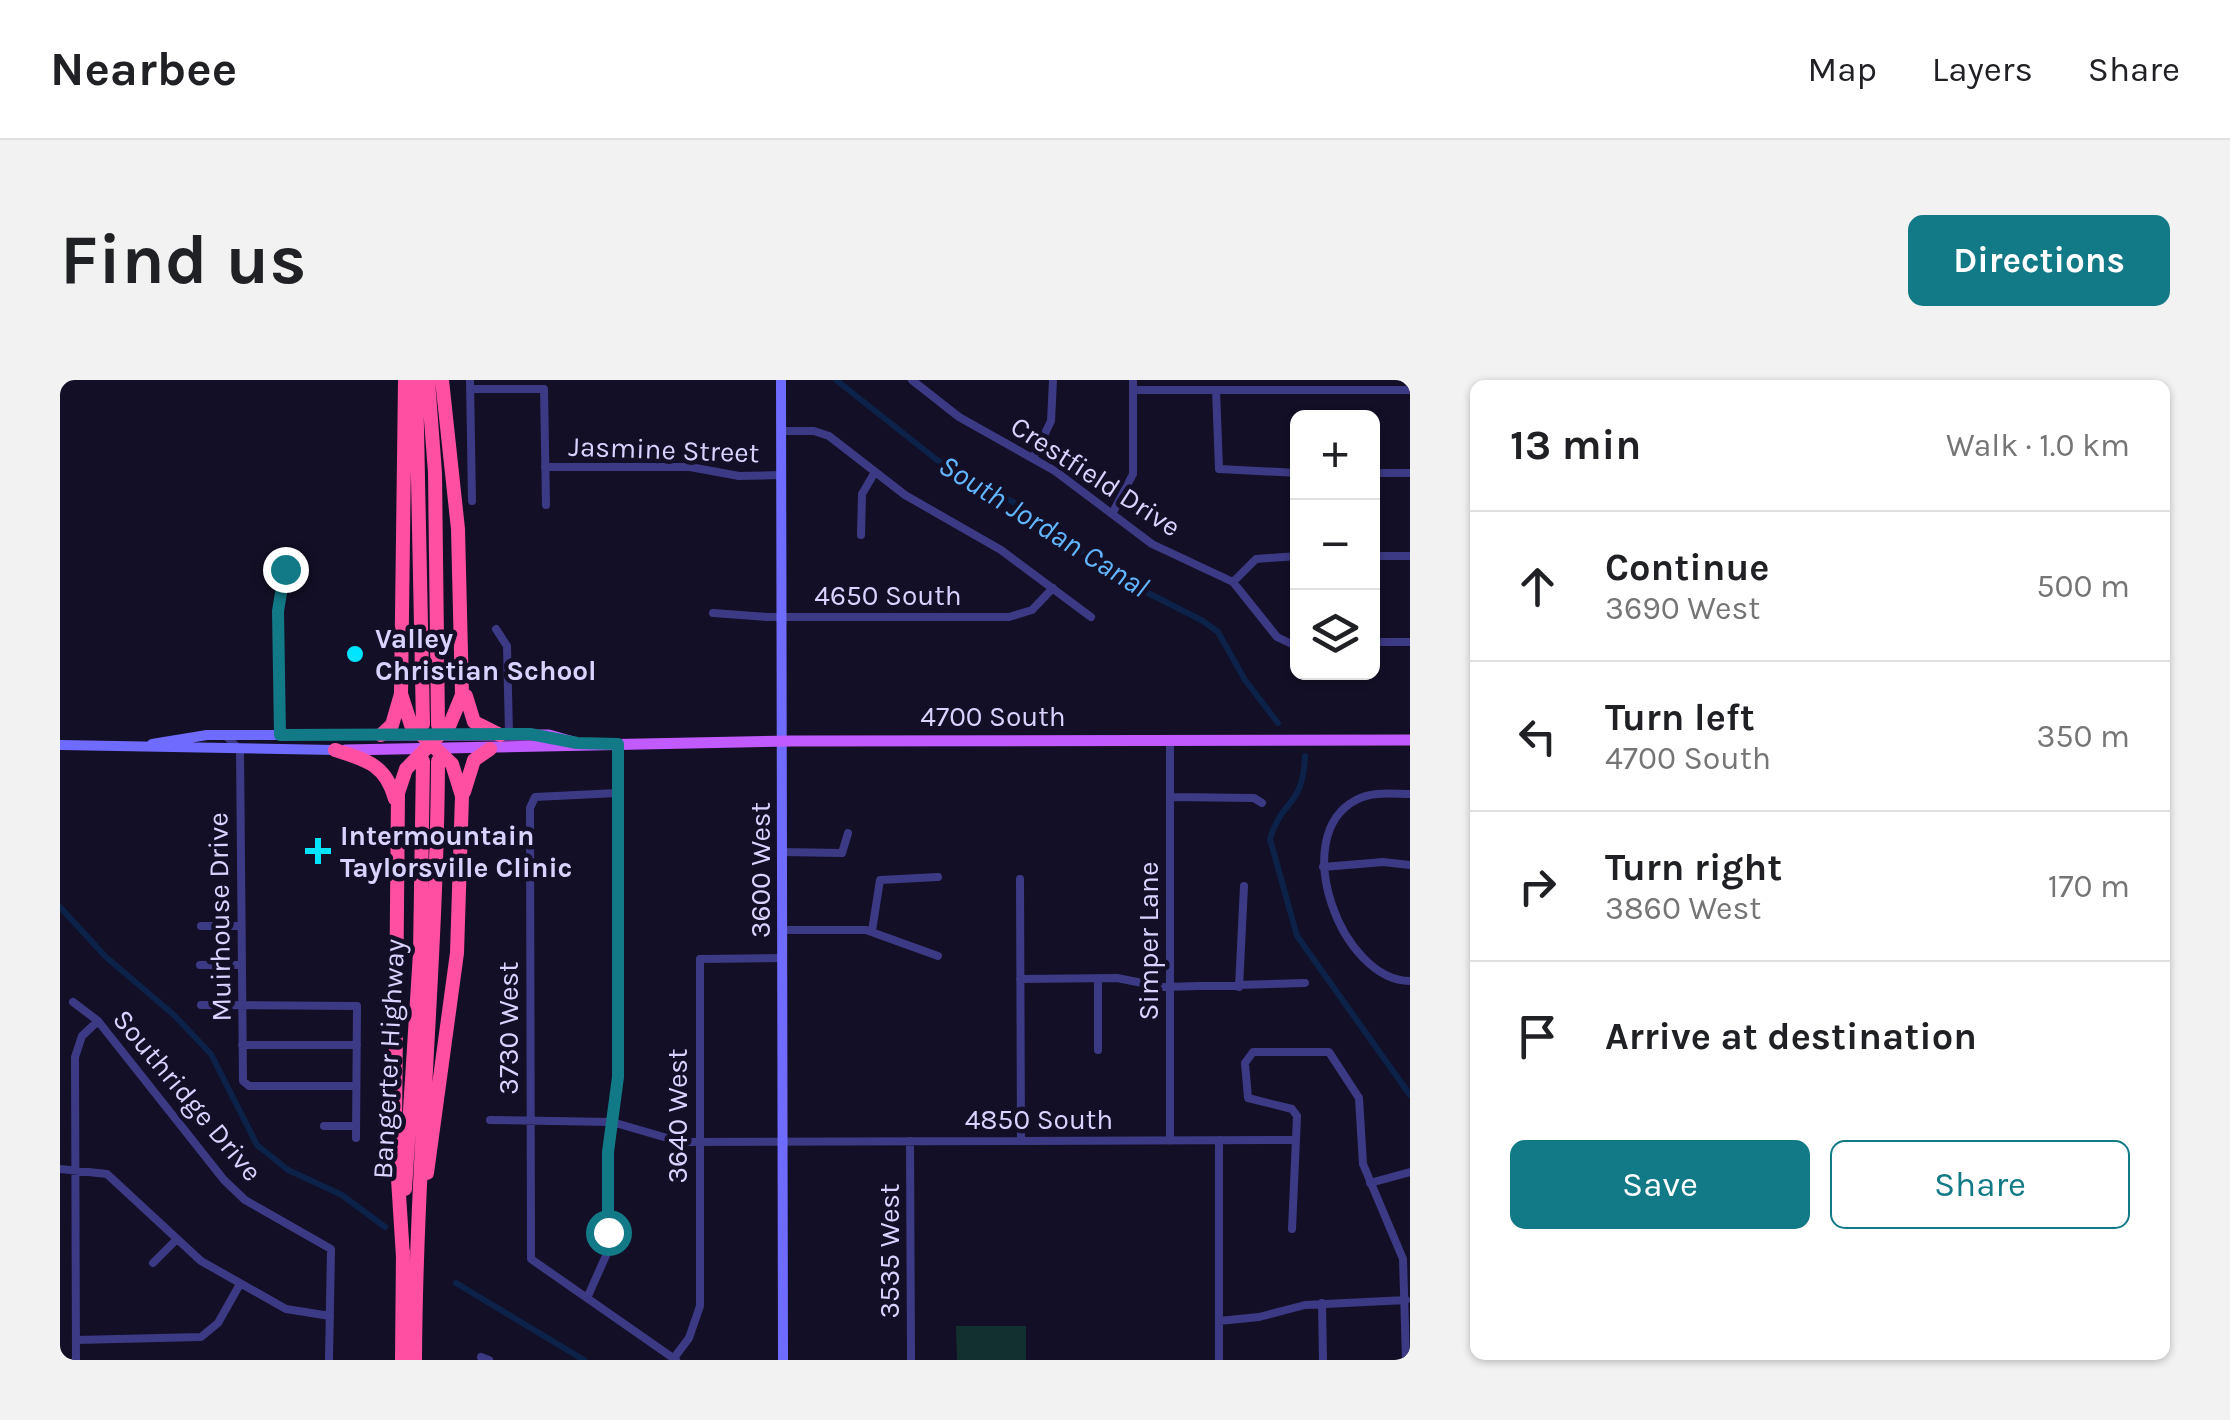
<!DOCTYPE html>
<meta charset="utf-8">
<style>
:root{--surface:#fff;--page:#f2f2f2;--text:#202124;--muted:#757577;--line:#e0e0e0;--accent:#127987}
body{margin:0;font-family:Karla,sans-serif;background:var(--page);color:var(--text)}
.controls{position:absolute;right:30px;top:30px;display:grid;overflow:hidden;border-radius:15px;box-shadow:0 2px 8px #0004}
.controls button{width:90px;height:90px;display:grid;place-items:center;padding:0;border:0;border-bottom:2px solid var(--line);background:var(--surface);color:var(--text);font:50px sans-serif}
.stop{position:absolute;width:30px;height:30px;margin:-22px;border:8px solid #127987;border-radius:50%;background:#fff}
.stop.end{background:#127987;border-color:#fff;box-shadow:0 2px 10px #0008}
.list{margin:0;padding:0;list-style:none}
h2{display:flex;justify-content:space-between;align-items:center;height:130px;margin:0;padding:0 40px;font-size:42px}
h2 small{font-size:32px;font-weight:400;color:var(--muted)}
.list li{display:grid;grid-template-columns:65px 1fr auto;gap:30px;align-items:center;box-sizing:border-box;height:150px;padding:0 40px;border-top:2px solid var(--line)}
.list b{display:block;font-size:38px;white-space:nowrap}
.list p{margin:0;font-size:32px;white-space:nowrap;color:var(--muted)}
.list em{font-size:32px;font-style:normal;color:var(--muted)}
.actions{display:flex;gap:20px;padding:30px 40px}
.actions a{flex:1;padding:22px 0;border:2px solid var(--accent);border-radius:15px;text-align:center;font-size:35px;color:var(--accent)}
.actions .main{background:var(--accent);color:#fff}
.icon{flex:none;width:55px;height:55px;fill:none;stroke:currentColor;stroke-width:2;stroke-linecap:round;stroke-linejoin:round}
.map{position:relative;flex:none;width:1350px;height:980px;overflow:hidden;border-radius:15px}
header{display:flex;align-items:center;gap:60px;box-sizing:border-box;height:140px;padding:0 50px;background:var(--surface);border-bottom:2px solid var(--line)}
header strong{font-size:48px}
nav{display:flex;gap:55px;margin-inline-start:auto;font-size:35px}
.intro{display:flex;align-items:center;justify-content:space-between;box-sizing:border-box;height:240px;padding:0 60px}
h1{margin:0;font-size:70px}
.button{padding:25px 45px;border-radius:15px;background:var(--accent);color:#fff;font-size:35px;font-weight:700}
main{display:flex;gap:60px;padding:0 60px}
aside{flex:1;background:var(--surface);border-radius:15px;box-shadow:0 2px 8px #0004}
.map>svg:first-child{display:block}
.green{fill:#12302f}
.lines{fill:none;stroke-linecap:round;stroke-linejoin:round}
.canal{stroke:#0c2248;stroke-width:6}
.street{stroke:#3d3a85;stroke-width:8}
.secondary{stroke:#6f6bff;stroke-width:10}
.primary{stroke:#c25bff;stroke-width:11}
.highway{stroke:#ff4fa3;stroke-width:14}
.route{stroke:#127987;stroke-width:12}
.poi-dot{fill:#00e5ff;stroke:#130f26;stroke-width:4}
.labels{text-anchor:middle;stroke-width:9;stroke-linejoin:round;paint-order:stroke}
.street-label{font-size:28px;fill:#d9d4ff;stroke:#130f26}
.poi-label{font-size:28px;font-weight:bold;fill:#d9d4ff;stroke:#130f26;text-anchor:start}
.water-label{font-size:30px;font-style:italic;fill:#62b6ff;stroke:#130f26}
</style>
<header>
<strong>Nearbee</strong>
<nav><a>Map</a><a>Layers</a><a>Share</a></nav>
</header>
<div class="intro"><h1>Find us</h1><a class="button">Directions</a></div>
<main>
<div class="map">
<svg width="1350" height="980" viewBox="0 0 1350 980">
<rect width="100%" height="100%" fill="#130f26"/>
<path class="green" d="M896 946H966V980H897Z"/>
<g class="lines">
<path class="canal" d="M776 0 877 80 969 131 1049 193 1143 241 1158 252 1185 300 1218 343
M1245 376C1243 428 1222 418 1210 459L1237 556 1350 715
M0 527 46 577 114 635 151 674 197 765 228 790 282 815 325 847
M396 903 524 980"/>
<path class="street" d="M410 0 412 121
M852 0 899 37 995 91 1092 164 1173 202 1217 257 1238 267
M410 9H484L486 125
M1073 10H1350
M1156 10 1159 89 1238 93
M721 51H754L769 56 845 115 941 170 1031 237
M973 78 991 41 993 0
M485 87H630L679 96 721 95
M1312 93H1350
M1052 134 1073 94V0
M801 155 802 114 815 92
M1312 176H1350
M1173 202 1196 179 1238 176
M653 233 707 237H949L972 230 993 208
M436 249 447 266 449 354
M1312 262H1350
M220 355 218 236 227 171
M167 357 180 370 183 701 189 706H296
M1110 360V761
M557 413 475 417 470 428 471 879 616 980
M1350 414C1332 414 1312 411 1296 420 1227 456 1282 601 1350 601
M1110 417 1194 418 1202 423
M722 472 782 473 788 453
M1263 487 1323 482 1350 485
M960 499 961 761
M141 546H180
M722 550H806L878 576
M812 551 820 500 878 497
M140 585H180
M1038 598V670
M960 599 1057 598 1103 607 1245 603
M1179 607 1184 506
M13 622 38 641 164 800 185 820 271 869 269 980
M141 625 297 626 296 758
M182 665H297
M430 740 552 742 621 762 1236 760
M264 746H296
M1159 760V980
M850 761 851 980
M0 789 47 794 141 881 226 929 270 936
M1310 803 1350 792
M1232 849 1237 736 1232 729 1188 718 1185 683 1193 672H1269L1299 718 1303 784 1343 879 1346 980
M93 883 115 861
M528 916 548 871V772L558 697V364
M1262 923 1263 980
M1159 941 1199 937 1245 925 1346 920
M16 960 141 957 158 943 180 904
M421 977 429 980
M614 978 629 958 640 926V579L722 578
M16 980 15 677 22 656 38 641"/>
<path class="secondary" d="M721 0 723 980
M92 364 147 355H321
M0 365 275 370"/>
<path class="primary" d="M321 355H489L517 363
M285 370 732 361 1350 360"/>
<path class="highway" d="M356 0 363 344
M368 0 375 93 378 345
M341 314 351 345 392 384 402 416 397 573 367 793
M406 316 414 342 440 355
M321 355 332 345 341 314 345 0
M275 370C307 380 326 385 335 419
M404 412 414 380 430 369
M345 809 360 573 363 381
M343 877 335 752 338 413 346 389 390 344 402 315 398 149 382 0
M342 980 343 871
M355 980C356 780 377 581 378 381"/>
</g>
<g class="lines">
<path class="route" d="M225 189 218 231 220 355 470 354 517 363 558 364V697L548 772V852"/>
</g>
<g class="poi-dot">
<circle cx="295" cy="274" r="10"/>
<path d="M253 456h10v10h10v10h-10v10h-10v-10h-10v-10h10z"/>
</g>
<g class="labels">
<g class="street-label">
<text transform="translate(604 69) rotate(2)" y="10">Jasmine Street</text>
<text transform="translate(1036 96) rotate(33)" y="10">Crestfield Drive</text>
<text x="828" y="225">4650 South</text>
<text x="933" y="346">4700 South</text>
<text transform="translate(700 490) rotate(-90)" y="10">3600 West</text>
<text transform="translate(159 537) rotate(-91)" y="10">Muirhouse Drive</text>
<text transform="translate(1088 561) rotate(-90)" y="10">Simper Lane</text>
<text transform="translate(448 648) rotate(-90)" y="10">3730 West</text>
<text transform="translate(328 679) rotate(-87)" y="10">Bangerter Highway</text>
<text transform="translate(128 715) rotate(50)" y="10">Southridge Drive</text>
<text transform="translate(617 736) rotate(-90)" y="10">3640 West</text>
<text x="979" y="749">4850 South</text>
<text transform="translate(829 871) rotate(-90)" y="10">3535 West</text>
</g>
<g class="poi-label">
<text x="315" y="268">Valley<tspan x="315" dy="32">Christian School</tspan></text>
<text x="280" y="465">Intermountain<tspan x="280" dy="32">Taylorsville Clinic</tspan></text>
</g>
<g class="water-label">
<text transform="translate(984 146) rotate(32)" y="10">South Jordan Canal</text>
</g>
</g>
</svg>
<div class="controls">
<button>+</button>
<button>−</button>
<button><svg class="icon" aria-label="layers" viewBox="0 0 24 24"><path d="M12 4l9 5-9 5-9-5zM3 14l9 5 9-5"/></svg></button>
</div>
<div class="stop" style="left:548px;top:852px"></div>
<div class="stop end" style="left:225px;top:189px"></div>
</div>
<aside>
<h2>13 min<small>Walk · 1.0 km</small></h2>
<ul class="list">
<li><svg class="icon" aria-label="ahead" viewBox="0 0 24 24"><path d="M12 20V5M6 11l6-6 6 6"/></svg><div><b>Continue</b><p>3690 West</p></div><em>500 m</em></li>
<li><svg class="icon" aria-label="left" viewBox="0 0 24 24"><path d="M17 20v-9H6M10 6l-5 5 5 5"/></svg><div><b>Turn left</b><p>4700 South</p></div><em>350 m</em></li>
<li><svg class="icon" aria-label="right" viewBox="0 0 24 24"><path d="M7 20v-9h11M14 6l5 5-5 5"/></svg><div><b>Turn right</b><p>3860 West</p></div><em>170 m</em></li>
<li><svg class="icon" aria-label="arrive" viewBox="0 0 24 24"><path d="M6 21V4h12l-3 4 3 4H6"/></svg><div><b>Arrive at destination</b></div></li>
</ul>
<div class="actions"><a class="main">Save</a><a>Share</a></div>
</aside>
</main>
